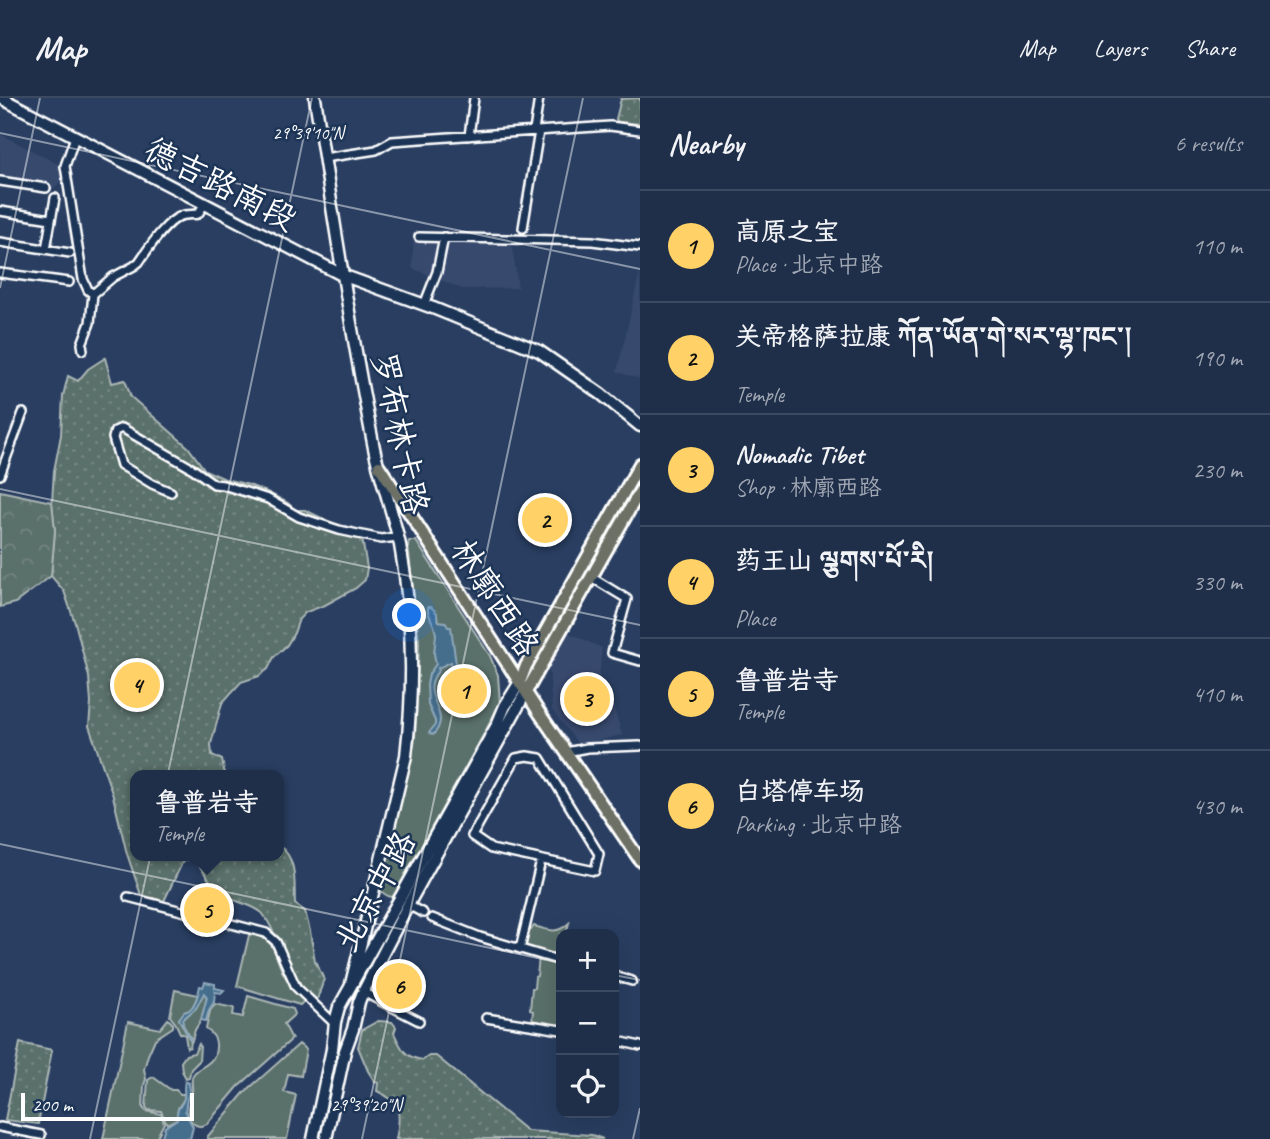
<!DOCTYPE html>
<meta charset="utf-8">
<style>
:root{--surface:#1f2e49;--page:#273650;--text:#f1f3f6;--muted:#a1a8b4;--line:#3c4a61;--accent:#ffd166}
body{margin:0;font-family:Caveat,"LXGW WenKai TC","Noto Serif Tibetan",sans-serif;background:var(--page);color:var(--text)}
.controls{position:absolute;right:21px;bottom:21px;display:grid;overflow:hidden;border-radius:14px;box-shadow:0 7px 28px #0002}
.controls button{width:63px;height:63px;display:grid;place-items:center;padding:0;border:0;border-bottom:2px solid var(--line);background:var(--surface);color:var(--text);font:35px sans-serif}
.scale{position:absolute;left:21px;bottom:18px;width:173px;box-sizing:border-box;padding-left:7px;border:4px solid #fff;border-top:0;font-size:19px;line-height:24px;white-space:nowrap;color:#fff;-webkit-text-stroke:5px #1d3557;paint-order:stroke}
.you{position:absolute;left:410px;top:518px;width:24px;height:24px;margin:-18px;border:5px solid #fff;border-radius:50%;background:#1a73e8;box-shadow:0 0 0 10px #1a73e833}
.badge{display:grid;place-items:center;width:46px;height:46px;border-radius:50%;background:var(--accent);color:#111;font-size:23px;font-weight:700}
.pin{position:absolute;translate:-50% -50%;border:4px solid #fff;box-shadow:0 2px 7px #0006}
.popup{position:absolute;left:130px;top:672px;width:154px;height:91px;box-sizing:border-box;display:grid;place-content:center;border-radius:14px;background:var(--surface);filter:drop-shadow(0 2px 5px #0005);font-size:23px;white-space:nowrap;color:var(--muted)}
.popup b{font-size:26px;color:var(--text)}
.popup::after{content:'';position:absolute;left:50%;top:100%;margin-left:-14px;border:14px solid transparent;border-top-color:var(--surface)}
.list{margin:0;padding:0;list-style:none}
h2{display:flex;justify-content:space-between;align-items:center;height:91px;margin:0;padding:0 28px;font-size:30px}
h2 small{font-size:23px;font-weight:400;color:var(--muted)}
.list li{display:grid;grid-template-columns:46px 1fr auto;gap:21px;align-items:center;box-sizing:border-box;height:112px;padding:0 28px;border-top:2px solid var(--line)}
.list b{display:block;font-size:26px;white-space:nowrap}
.list p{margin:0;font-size:23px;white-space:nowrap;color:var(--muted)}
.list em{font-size:23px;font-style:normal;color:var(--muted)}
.icon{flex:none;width:38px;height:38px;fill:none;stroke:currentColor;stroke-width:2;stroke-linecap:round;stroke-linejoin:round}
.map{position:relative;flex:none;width:640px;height:1041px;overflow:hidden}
header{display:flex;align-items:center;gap:42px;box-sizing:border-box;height:98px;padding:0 35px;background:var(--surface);border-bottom:2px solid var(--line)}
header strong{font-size:33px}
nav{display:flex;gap:38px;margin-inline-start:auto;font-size:24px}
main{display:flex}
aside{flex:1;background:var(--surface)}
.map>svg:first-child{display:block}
.built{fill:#37496e}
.grass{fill:url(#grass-dots);stroke:#acb7b5;stroke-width:2}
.forest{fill:url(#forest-crowns);stroke:#acb7b5;stroke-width:2}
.green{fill:#5a6f6b;stroke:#acb7b5;stroke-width:2}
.water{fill:#446e8c;stroke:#8fa8ba;stroke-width:2}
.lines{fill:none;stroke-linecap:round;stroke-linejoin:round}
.street-casing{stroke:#fff;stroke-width:12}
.secondary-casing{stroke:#fff;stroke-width:15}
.primary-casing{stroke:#fff;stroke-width:16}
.street{stroke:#1d3557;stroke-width:7}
.secondary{stroke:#1d3557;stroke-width:10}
.primary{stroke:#6c7065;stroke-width:10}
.ticks{fill:none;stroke:#fff;stroke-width:2;stroke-opacity:0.45}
.labels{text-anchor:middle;stroke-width:5;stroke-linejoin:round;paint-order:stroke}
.street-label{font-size:33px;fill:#fff;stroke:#1d3557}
.ticks-label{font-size:18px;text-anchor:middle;fill:#fff;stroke:#1d3557;stroke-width:5;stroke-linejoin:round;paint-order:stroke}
</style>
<header>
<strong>Map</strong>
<nav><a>Map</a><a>Layers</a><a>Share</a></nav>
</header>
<main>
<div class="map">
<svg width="640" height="1041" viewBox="0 0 640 1041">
<defs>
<pattern id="grass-dots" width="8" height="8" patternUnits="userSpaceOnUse" patternTransform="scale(1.75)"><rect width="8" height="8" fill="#5a6f6b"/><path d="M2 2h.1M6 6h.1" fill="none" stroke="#738581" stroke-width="1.8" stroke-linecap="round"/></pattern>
<pattern id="forest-crowns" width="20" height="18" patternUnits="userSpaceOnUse" patternTransform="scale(1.75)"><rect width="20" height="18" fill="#5a6f6b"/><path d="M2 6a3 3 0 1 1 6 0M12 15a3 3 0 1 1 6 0" fill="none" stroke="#738581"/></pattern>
</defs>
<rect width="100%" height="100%" fill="#293e61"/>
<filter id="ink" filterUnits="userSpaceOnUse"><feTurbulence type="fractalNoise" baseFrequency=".0143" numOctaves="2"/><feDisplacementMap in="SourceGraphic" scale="14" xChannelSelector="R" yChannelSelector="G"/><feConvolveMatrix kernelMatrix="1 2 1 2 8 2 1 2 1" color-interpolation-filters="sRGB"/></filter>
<g filter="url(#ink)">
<path class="built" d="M0 36 66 70 62 82 53 91 0 84Z
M414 136 511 138 518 190 462 191 412 170Z
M640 174V281L617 274Z
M567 534 602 550 597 600H611L622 637 579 647 552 612 549 570Z"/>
<path class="grass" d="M640 0V26L618 24 616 21 621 1Z
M105 260 112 285 125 282 131 299 188 349 205 372 225 381 249 387 269 395 288 405 295 412H305L345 431 361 434 367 470 365 482 356 490 325 507 306 514 299 521 294 535 287 547 274 559 268 571 259 578 241 584 222 605 211 646 212 657 222 662 225 677H135V758H279V748C298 760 294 786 295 806L305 813 310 833 315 863 324 881 316 905C302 890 291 874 283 855 277 841 272 828 263 816 256 807 234 804 224 797 211 788 202 771 193 758L182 765 164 803 141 797 127 756 113 698 89 628 91 605 89 579 76 528 64 493 51 478 55 433 52 404 54 373 61 337 63 298 68 278 78 283 88 271Z
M378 923 392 924 396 929 394 935C401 950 405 960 423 962L429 958H436L527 1033 592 1037 603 1041H396C401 1017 402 1004 377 993L378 985 375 984 368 973 358 949 362 932Z
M20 945 52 952 38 1026 5 1022Z"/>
<path class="forest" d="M0 393 52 404 55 433 51 478 15 505 0 509Z"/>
<path class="green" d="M409 443H416L490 558 498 577 500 605 485 634 395 795 392 799C387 798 382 796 380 790L415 641 419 544 408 447Z
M569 825 566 836H561V859L526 848 529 832H531L534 828C548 832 557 837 569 825Z
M250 833C279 846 271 850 283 875 289 885 296 894 304 903L300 907 237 888Z
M539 859 561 867V928L521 923H532L533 913 530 912 532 890H534L535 879 537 878Z
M175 892 198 897 191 913H186L179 921 191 944 190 949 187 950 185 937 180 935 176 926 170 918Z
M204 895 207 899 201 922 195 932 192 942 183 927V921L196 910Z
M248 898 293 911 295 916 284 926 292 941 238 989 207 1026C201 1029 197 1029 192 1024 183 1013 191 1005 192 993 193 988 190 982 193 977 198 968 216 967 216 949 217 941 212 935 206 931L210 913 215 906 234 910 233 917 243 919Z
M168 921 173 926V929L155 941 148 957 144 971 146 981 144 987 143 1010 146 1013 161 1016 164 1025 156 1041H103L128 924 160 931Z
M199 946 200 948 199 963 191 971 189 979 186 980 182 973 181 964 186 957 194 955Z
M299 946 306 952 301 978 288 976 284 994 296 997 287 1041H207L208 1038 244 995Z
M153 979 171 992H176L180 996H184V1001L178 1010 177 1021 167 1026 161 1013 148 1012 146 1009 148 982Z"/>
<path class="water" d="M428 509H431L437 515V519L439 523 445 524 448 529H451L456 566 452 568 451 564 438 570 439 572C416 598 455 614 433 637L429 635 435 627V623L428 607 427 587 429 576 436 566 434 556 436 536 434 528 428 514Z
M205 884 215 886V890L224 892 221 895 215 894 214 904 209 912 206 923 201 922 207 899 204 895 196 910 183 921V927L191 941 190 942 179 921 184 914C194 913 198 898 200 888L203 889Z
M185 983 189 985 190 992 187 1001 185 1013 193 1029 190 1041H161L165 1029 177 1021C176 1007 182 1010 184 1000 185 994 183 990 185 983Z"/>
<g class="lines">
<g class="street-casing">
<path id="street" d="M534 33 539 0
M469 38 474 0
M75 39 65 68 83 181 88 192 93 196
M324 60 376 52 392 43 610 28 640 32
M0 83 46 90
M0 113 51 121
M523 130 539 33
M419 139 592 143 640 149
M0 144 70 155
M46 151 55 100
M0 175 69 184
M424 207 437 174 444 139
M83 252 82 246 90 225 93 196 113 179 134 168 139 164C148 151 166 123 181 118 186 116 193 117 198 116L204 107
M0 377 23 315
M171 394 152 386 121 367 113 340 115 333 122 330 193 371 214 386 223 387 268 401 299 419 339 432 381 441 398 439
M591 479 627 501 612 555 640 563
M566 654 587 650 640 648
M527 658 540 660 599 756 595 773 491 751 472 738 516 660Z
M128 799 266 835 276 844 296 889 335 926
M408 807 423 815
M432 820 480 839 561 863
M520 851 541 763
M614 878 632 883
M363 894 419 923
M486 920 561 932
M614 942 640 948
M0 1029 41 1037"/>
</g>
<g class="secondary-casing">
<path id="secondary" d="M1 0 342 177 433 210 539 253 601 296 640 328
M315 0C333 117 351 234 374 350 381 383 393 415 400 447 413 517 414 588 406 658L351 886
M313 1041 332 951 335 924 339 909 497 627 505 608 520 584
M326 1041 345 953 353 931 359 904 363 894 408 807 526 594"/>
</g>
<g class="primary-casing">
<path id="primary" d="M379 368 540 616 640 762
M520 584 526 568 640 366
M526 594 640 393"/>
</g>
<use href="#street" class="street"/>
<use href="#secondary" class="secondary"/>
<use href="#primary" class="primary"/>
</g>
</g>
<path class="ticks" d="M0 35 640 171M0 190 40 0M0 391 640 527M0 746 561 865M614 877 640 882M90 1041 312 0M362 1041 583 0M633 1041 640 1010"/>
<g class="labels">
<g class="street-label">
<text transform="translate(221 85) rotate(27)" y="12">德吉路南段</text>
<text transform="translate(401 335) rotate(78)" y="12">罗布林卡路</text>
<text transform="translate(496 499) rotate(57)" y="12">林廓西路</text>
<text transform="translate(374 793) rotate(-61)" y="12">北京中路</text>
</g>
</g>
<g class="ticks-label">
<text x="308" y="41">29°39'10"N</text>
<text x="366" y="1013">29°39'20"N</text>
</g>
</svg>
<div class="controls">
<button>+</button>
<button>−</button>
<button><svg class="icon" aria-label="locate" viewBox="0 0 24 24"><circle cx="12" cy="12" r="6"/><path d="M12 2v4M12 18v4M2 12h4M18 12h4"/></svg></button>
</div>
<div class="scale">200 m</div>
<div class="you"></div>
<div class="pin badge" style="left:464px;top:593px">1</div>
<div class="pin badge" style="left:545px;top:422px">2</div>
<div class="pin badge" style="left:587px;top:601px">3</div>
<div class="pin badge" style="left:137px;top:587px">4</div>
<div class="pin badge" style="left:207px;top:812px">5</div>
<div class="popup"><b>鲁普岩寺</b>Temple</div>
<div class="pin badge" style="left:399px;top:888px">6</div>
</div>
<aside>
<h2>Nearby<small>6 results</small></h2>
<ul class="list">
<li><span class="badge">1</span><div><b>高原之宝</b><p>Place · 北京中路</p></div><em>110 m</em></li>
<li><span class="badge">2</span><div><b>关帝格萨拉康 ཀོན་ཡོན་གེ་སར་ལྷ་ཁང་།</b><p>Temple</p></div><em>190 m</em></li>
<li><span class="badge">3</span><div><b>Nomadic Tibet</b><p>Shop · 林廓西路</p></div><em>230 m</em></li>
<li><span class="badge">4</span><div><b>药王山 ལྕགས་པོ་རི།</b><p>Place</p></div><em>330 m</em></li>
<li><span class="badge">5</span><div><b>鲁普岩寺</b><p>Temple</p></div><em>410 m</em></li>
<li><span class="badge">6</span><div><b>白塔停车场</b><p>Parking · 北京中路</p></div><em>430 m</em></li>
</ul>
</aside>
</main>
